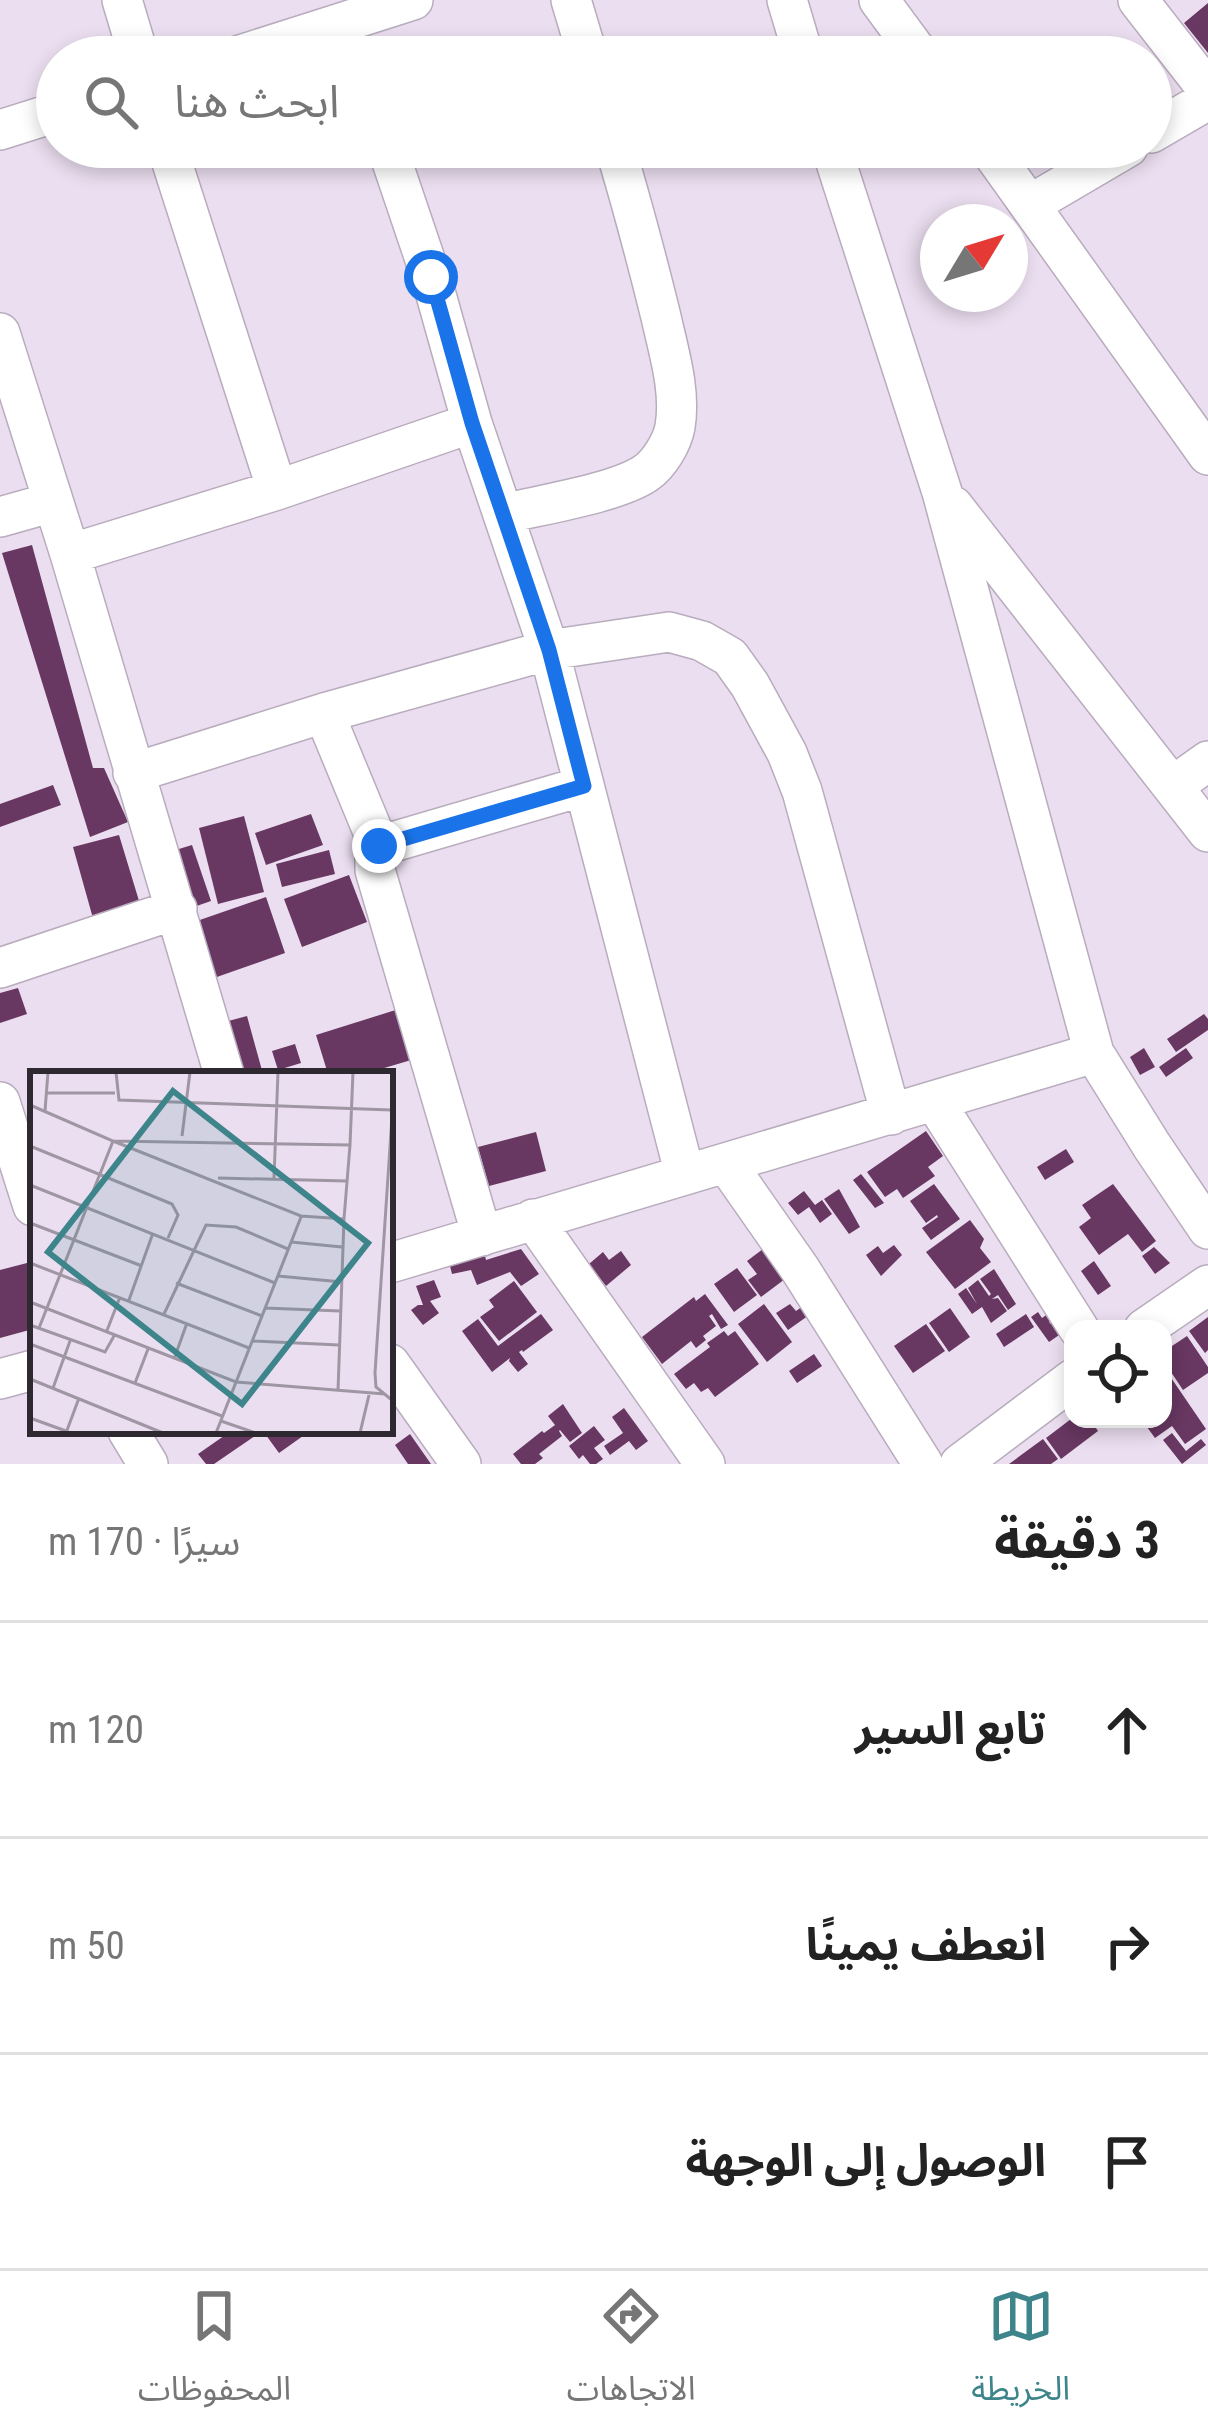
<!DOCTYPE html>
<html lang="ar">
<meta charset="utf-8">
<style>
:root{--surface:#fff;--page:#f2f2f2;--text:#222;--muted:#767676;--line:#e0e0e0;--accent:#3d858a}
body{margin:0;font-family:"Roboto Condensed","Noto Sans Arabic",sans-serif;background:var(--page);color:var(--text);direction:rtl}
.controls{position:absolute;right:36px;bottom:36px;display:grid;overflow:hidden;border-radius:24px;box-shadow:0 6px 18px #0003}
.controls button{width:108px;height:108px;display:grid;place-items:center;padding:0;border:0;border-bottom:3px solid var(--line);background:var(--surface);color:var(--text);font:60px sans-serif}
.compass{position:absolute;left:920px;top:204px;width:108px;height:108px;border-radius:50%;background:var(--surface);box-shadow:0 6px 18px #0003;rotate:52deg}
.stop{position:absolute;width:36px;height:36px;margin:-27px;border:9px solid #1a73e8;border-radius:50%;background:#fff}
.stop.end{background:#1a73e8;border-color:#fff;box-shadow:0 3px 12px #0008}
.list{margin:0;padding:0;list-style:none}
h2{display:flex;justify-content:space-between;align-items:center;height:156px;margin:0;padding:0 48px;font-size:51px}
h2 small{font-size:39px;font-weight:400;color:var(--muted)}
.list li{display:grid;grid-template-columns:78px 1fr auto;gap:36px;align-items:center;box-sizing:border-box;height:216px;padding:0 48px;border-top:3px solid var(--line)}
.list b{display:block;font-size:45px;white-space:nowrap}
.list em{font-size:39px;font-style:normal;color:var(--muted)}
.icon{flex:none;width:66px;height:66px;fill:none;stroke:currentColor;stroke-width:2;stroke-linecap:round;stroke-linejoin:round}
.map{position:relative;flex:none;width:1208px;height:1464px;overflow:hidden;direction:ltr}
.search{position:absolute;background:var(--surface);box-shadow:0 6px 18px #0003;left:36px;right:36px;top:36px;height:132px;display:flex;align-items:center;gap:30px;box-sizing:border-box;padding:0 42px;border-radius:66px;color:var(--muted);font-size:45px}
.sheet{height:804px;background:var(--surface)}
nav{display:flex;justify-content:space-around;align-items:center;box-sizing:border-box;height:168px;border-top:3px solid var(--line);background:var(--surface);font-size:33px;color:var(--muted)}
nav a{display:grid;justify-items:center;gap:6px}
nav .on{color:var(--accent)}
.map>svg:first-child{display:block}
.building{fill:#683762}
.lines{fill:none;stroke-linecap:round;stroke-linejoin:round}
.minor-casing{stroke:#b8acbd;stroke-width:42}
.minor{stroke:#fff;stroke-width:39}
.route{stroke:#1a73e8;stroke-width:15}
.inset-road{fill:none;stroke:#9f96a3;stroke-width:3}
.view{fill:#3d858a;fill-opacity:0.15;stroke:#3d858a;stroke-width:6}
.inset-edge{fill:none;stroke:#2e2930;stroke-width:6}
</style>
<div class="map">
<svg width="1208" height="1464" viewBox="0 0 1208 1464">
<rect width="100%" height="100%" fill="#ebdef0"/>
<path class="building" d="M1208 3V53L1184 23Z
M32 545 93 768H104L128 822 90 837 2 553Z
M53 785 61 805 0 827V804Z
M311 814 323 845 266 865 255 833Z
M244 816 264 892 218 904 199 828Z
M119 835 143 914 96 929 73 847Z
M192 845 211 901 188 909 169 852Z
M329 850 335 874 282 887 276 864Z
M349 875 367 922 302 947 284 899Z
M266 897 285 953 214 978 194 922Z
M18 988 27 1014 0 1023V993Z
M402 1008 418 1058 364 1074H328L316 1035Z
M1204 1014 1208 1019V1030L1176 1052 1167 1039Z
M247 1016 263 1074H235L221 1023Z
M295 1044 301 1063 278 1070 272 1051Z
M1144 1048 1155 1067 1140 1075 1130 1057Z
M1186 1048 1193 1058 1166 1077 1159 1067Z
M926 1131 943 1156 928 1167 935 1176 903 1198 897 1189 885 1197 867 1172Z
M536 1132 546 1171 489 1186 478 1147Z
M1066 1149 1074 1162 1045 1180 1037 1167Z
M861 1174 884 1203 875 1208 853 1180Z
M934 1184 960 1219 931 1240 922 1228 938 1217 937 1215 926 1223 910 1201Z
M1113 1184 1156 1241 1142 1252 1128 1234 1099 1255 1079 1227 1091 1218 1082 1205Z
M839 1189 860 1227 849 1234 824 1199Z
M804 1191 815 1205 822 1200 832 1214 820 1223 809 1207 798 1215 788 1203Z
M970 1220 984 1239 980 1248 991 1262 955 1289 926 1252Z
M771 1243 793 1273 761 1297 748 1280 757 1274 747 1261Z
M894 1245 902 1255 881 1276 866 1255 878 1246 883 1253Z
M1154 1247 1170 1263 1155 1274 1142 1256Z
M521 1249 539 1274 521 1286 510 1272 477 1285 471 1270 452 1274 449 1262 484 1252 486 1260Z
M621 1251 631 1265 606 1286 589 1264 603 1252 609 1260Z
M1094 1261 1111 1286 1098 1295 1081 1271Z
M27 1263 33 1286V1329L0 1338V1270Z
M737 1268 757 1295 734 1312 714 1284Z
M994 1269 1016 1304 1008 1310 998 1295 992 1299 998 1298 1007 1311 991 1323 982 1307 972 1314 958 1294 966 1288 977 1304 968 1288 978 1280 989 1296 991 1294 980 1279Z
M434 1280 441 1297 430 1301 439 1313 423 1325 411 1310 418 1305H423L416 1286Z
M514 1281 537 1312 499 1341 480 1317 494 1307 489 1300Z
M705 1294 728 1325 721 1329 712 1314 709 1316 716 1326 703 1336 706 1340 696 1348 691 1341 662 1364 642 1337 694 1297 696 1301Z
M764 1304 792 1342 767 1362 738 1324Z
M790 1304 796 1311 806 1304 812 1313 788 1330 776 1313Z
M950 1308 970 1337 949 1352 929 1323Z
M1052 1311 1056 1317 1049 1322 1051 1324 1057 1319 1065 1331 1049 1342 1031 1317 1038 1312 1042 1318Z
M541 1314 553 1330 523 1352 522 1350 519 1352 528 1364 518 1372 509 1361 510 1358 492 1372 462 1331 478 1319 498 1346Z
M1026 1314 1034 1327 1004 1347 996 1334Z
M1208 1317V1350L1205 1353 1189 1331Z
M926 1324 945 1351 913 1373 894 1346Z
M724 1331 728 1336 735 1331 759 1364 715 1397 708 1388 701 1392 694 1383 686 1389 674 1374 710 1347 707 1343Z
M1187 1336 1208 1367V1373L1183 1390 1163 1360V1352Z
M814 1354 822 1366 797 1383 789 1371Z
M1163 1366 1206 1429 1185 1444 1172 1426 1155 1438 1141 1419H1163Z
M563 1404 582 1433 570 1442 560 1430 559 1431 562 1436 539 1454 543 1458 535 1464H521L513 1454 542 1431 544 1433 555 1425 548 1416Z
M624 1408 648 1441 636 1450 629 1441 610 1455 604 1446 623 1433 612 1417Z
M1071 1419H1090L1098 1431 1061 1459 1046 1438Z
M594 1426 605 1440 594 1448 603 1459 596 1464H590L583 1455 579 1459 569 1446Z
M231 1431H256L258 1434 214 1464H206L198 1454Z
M263 1431H310L279 1453Z
M1172 1433 1186 1451 1201 1439 1206 1445 1182 1464 1163 1440Z
M410 1434 431 1464H408L395 1445Z
M1043 1439 1058 1459 1051 1464H1009Z"/>
<g class="lines">
<g class="minor-casing">
<path id="minor" d="M122 0 139 57
M571 0 588 57
M787 0 804 57
M879 0 921 57
M1138 0 1208 90
M234 57 413 0
M0 130 57 112
M1151 133 1208 100
M167 147 277 490
M387 147 431 277 472 423 549 650 685 1175
M831 147 942 492 1094 1053 1152 1146 1208 1229
M988 147 1208 455
M1031 204 1128 147
M0 333 70 554 224 1074
M953 506 1208 832
M503 514C540 505 617 493 646 473 659 464 672 443 675 427 681 391 669 353 661 317 647 260 632 204 615 147
M0 517 53 502
M70 554 277 490 472 423
M324 713 379 846 375 857V870L482 1236
M133 773 324 713 549 650 669 632 702 641 730 657 750 685 787 753 802 791 891 1115
M1173 786 1208 761
M379 846 584 786
M0 968 177 909
M0 1102 33 1206
M935 1102 1079 1329
M726 1163 800 1269 923 1464
M533 1219 705 1464
M390 1263 1094 1053
M1144 1329 1208 1285
M390 1364 461 1464
M0 1379 33 1370
M128 1431 148 1464
M960 1464 1073 1379"/>
</g>
<use href="#minor" class="minor"/>
</g>
<g class="lines">
<path class="route" d="M379 846 584 786 549 650 472 423 431 277"/>
</g>
<g transform="translate(30 1071)">
<rect width="363" height="363" fill="#ebdef0"/>
<path class="inset-road" d="M86 1 89 29 361 39M125 1H295M16 22H85M363 30 345 302 346 316 363 330M0 34 83 70 9 257M15 40 18 1M152 65 160 1M83 70 271 145 314 148 320 74M83 70 320 74 323 1M0 75 142 133 148 144 138 167M188 107 317 110M244 107 248 1M0 114 245 212M0 152 112 195M261 171 312 176M0 192 219 277M248 205 312 211M146 212 232 245M99 229 123 162M0 231 206 311 355 323M235 237 310 240M134 243 176 154 206 156 258 178M0 254 75 281 84 265M76 262 90 226M222 270 309 274M0 273 192 345M144 288 157 252M0 308 133 362M105 312 118 278M23 317 40 270M308 320 314 148M0 347 36 360M191 350 226 362M36 362 49 327M186 362 271 146M330 362 339 324"/>
<path class="view" d="M143 20 338 172 212 333 18 181Z"/>
<rect width="363" height="363" class="inset-edge"/>
</g>
</svg>
<div class="controls">
<button><svg class="icon" aria-label="locate" viewBox="0 0 24 24"><circle cx="12" cy="12" r="6"/><path d="M12 2v4M12 18v4M2 12h4M18 12h4"/></svg></button>
</div>
<svg class="compass" viewBox="-18 -18 36 36"><path d="M0-13l5 13h-10z" fill="#e53935"/><path d="M0 13l5-13h-10z" fill="#767676"/></svg>
<div class="stop" style="left:431px;top:277px"></div>
<div class="stop end" style="left:379px;top:846px"></div>
<div class="search"><svg class="icon" aria-label="search" viewBox="0 0 24 24"><circle cx="10" cy="10" r="6"/><path d="M15 15l6 6"/></svg>ابحث هنا</div>
</div>
<section class="sheet">
<h2>3 دقيقة<small>سيرًا · 170 m</small></h2>
<ul class="list">
<li><svg class="icon" aria-label="ahead" viewBox="0 0 24 24"><path d="M12 20V5M6 11l6-6 6 6"/></svg><div><b>تابع السير</b></div><em>120 m</em></li>
<li><svg class="icon" aria-label="right" viewBox="0 0 24 24"><path d="M7 20v-9h11M14 6l5 5-5 5"/></svg><div><b>انعطف يمينًا</b></div><em>50 m</em></li>
<li><svg class="icon" aria-label="arrive" viewBox="0 0 24 24"><path d="M6 21V4h12l-3 4 3 4H6"/></svg><div><b>الوصول إلى الوجهة</b></div></li>
</ul>
</section>
<nav>
<a class="on"><svg class="icon" aria-label="map" viewBox="0 0 24 24"><path d="M3 6l6-2 6 2 6-2v14l-6 2-6-2-6 2zM9 4v14M15 6v14"/></svg>الخريطة</a>
<a><svg class="icon" aria-label="directions" viewBox="0 0 24 24"><path d="M12 3l9 9-9 9-9-9zM9 14v-3h6M13 9l2 2-2 2"/></svg>الاتجاهات</a>
<a><svg class="icon" aria-label="saved" viewBox="0 0 24 24"><path d="M7 4h10v16l-5-4-5 4z"/></svg>المحفوظات</a>
</nav>
